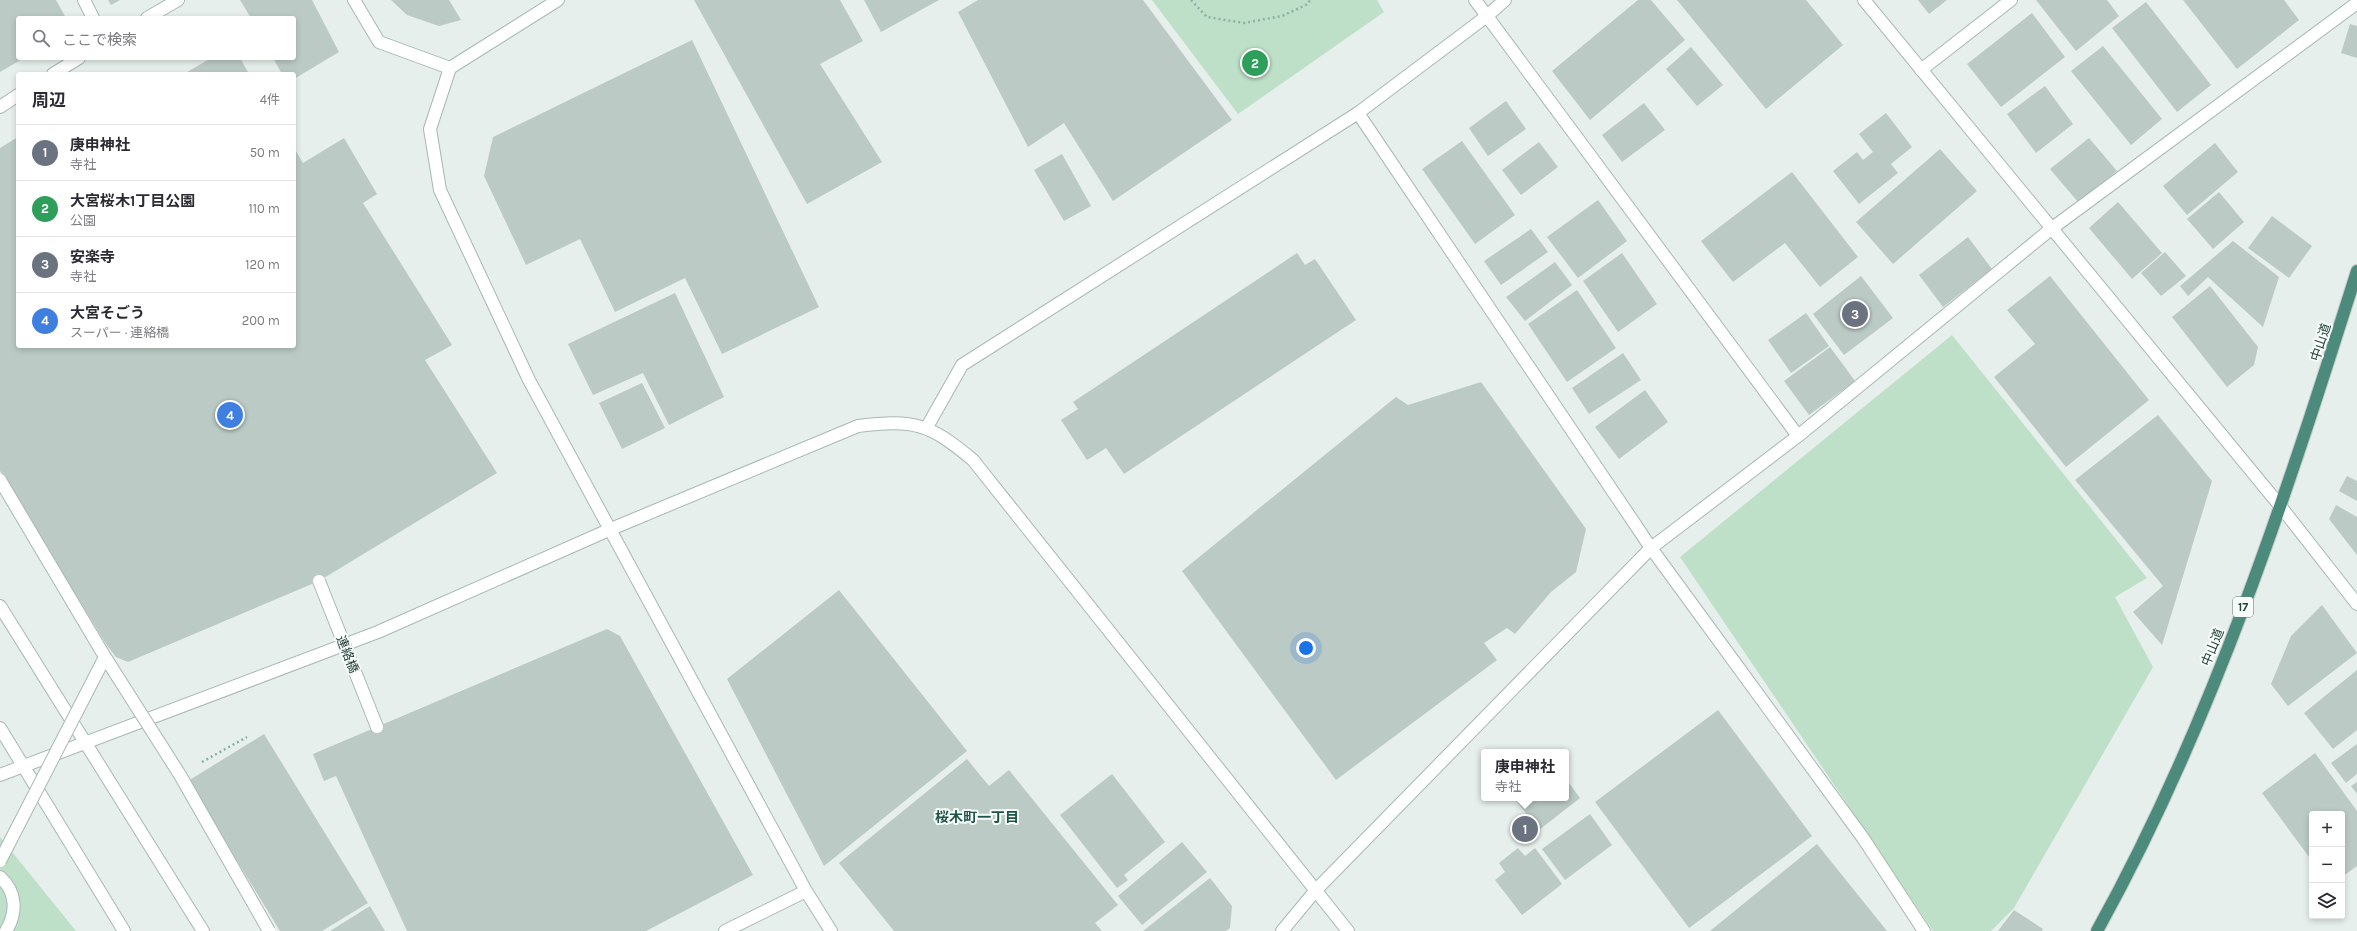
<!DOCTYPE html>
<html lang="ja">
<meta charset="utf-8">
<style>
:root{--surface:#fff;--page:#f2f2f3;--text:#2b2b33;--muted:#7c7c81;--line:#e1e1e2;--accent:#1a73e8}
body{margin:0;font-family:Karla,"Noto Sans JP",sans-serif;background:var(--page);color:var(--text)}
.controls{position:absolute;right:12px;bottom:12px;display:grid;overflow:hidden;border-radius:4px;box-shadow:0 2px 6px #0003}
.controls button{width:36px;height:36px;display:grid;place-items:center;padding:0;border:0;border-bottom:1px solid var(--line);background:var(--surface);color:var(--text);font:20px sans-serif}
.you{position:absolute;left:1306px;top:648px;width:14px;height:14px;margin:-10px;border:3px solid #fff;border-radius:50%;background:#1a73e8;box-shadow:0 0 0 6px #1a73e833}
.badge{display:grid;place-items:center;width:26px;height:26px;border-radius:50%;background:var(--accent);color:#fff;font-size:13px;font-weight:700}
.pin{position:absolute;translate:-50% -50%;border:2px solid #fff;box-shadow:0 1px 4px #0006}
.popup{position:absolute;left:1481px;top:749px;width:88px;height:52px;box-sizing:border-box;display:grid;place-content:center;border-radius:4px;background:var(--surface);filter:drop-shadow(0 1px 3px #0005);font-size:13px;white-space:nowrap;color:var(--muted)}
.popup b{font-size:15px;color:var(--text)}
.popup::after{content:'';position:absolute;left:50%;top:100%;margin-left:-8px;border:8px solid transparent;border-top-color:var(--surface)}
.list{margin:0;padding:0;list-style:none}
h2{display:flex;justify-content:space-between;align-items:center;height:52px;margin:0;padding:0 16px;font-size:17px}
h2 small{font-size:13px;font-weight:400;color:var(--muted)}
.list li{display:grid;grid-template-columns:26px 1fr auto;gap:12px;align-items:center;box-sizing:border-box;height:56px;padding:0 16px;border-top:1px solid var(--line)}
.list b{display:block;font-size:15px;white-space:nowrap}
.list p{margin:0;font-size:13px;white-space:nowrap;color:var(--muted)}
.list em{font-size:13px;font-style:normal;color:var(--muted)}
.icon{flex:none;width:22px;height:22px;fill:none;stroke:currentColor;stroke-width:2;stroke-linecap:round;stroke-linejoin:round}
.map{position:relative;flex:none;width:2357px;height:931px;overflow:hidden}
.search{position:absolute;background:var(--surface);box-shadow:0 2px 6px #0003;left:16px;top:16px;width:280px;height:44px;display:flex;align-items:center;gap:10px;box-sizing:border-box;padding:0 14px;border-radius:4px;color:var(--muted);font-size:15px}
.panel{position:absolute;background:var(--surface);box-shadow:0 2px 6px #0003;left:16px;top:72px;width:280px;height:276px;border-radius:4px}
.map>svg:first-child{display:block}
.green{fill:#bfe0c8}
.building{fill:#bbcac4}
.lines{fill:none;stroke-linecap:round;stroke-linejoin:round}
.service-casing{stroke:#a8b8b2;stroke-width:14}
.pedestrian-casing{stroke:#a8b8b2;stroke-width:14}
.minor-casing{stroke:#a8b8b2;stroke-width:14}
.tertiary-casing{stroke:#a8b8b2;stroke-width:14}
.trunk-casing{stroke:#c2cac8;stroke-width:14}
.path{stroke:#86b3a5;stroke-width:2.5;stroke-dasharray:2 3;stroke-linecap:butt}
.service{stroke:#fff;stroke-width:12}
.pedestrian{stroke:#fff;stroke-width:12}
.minor{stroke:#fff;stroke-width:12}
.tertiary{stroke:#fff;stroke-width:12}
.trunk{stroke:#4c8a7c;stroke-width:12}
.pedestrian-bridge-casing{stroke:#a8b8b2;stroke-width:14;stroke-linecap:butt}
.pedestrian-bridge{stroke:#fff;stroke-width:12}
.labels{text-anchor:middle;stroke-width:4;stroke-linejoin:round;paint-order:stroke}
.shield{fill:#f7fbf9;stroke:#637a73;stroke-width:1}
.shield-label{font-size:12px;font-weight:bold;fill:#24423a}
.street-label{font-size:13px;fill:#24423a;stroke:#f7fbf9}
.neighbourhood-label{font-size:14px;font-weight:bold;fill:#1f5548;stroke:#f7fbf9}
</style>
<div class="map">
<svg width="2357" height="931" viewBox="0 0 2357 931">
<rect width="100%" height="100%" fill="#e6efeb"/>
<path class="green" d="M1152 0H1377L1384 12 1238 114Z
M1952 335 2147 578 2115 597 2153 667 2014 908 1991 931H1933L1680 557Z
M0 837 76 931H0Z"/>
<path class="building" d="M0 0H56L66 18H18V58H24L0 72Z
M108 0H120L111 5Z
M240 0H312L339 52 294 79V74H282L273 58H294V18H251Z
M391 0H449L461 20 439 26 407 15Z
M694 0H840L863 41 820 64 882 162 807 204Z
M864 0H939L881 32Z
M978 0H1143L1232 120 1113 201 1064 123 1028 147 958 12Z
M1638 0H1651L1685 40 1590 120 1552 71Z
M1677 0H1806L1843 45 1766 109Z
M1918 0H1947L1929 14Z
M2036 0H2107L2119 16 2076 51Z
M2183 0H2284L2299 20 2237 69Z
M2146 2 2211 85 2177 112 2112 28Z
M2032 13 2065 57 2001 107 1967 64Z
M2350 24 2357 26V58L2341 53Z
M692 40 819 307 722 354 685 278 615 312 580 239 526 265 484 176 493 137Z
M2103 46 2162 119 2131 145 2071 71Z
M1691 47 1723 85 1697 106 1666 69Z
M211 58H240L249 74H184Z
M2045 86 2073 124 2036 153 2007 114Z
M1506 101 1526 129 1488 156 1469 128Z
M1644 103 1665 130 1622 162 1602 135Z
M1886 113 1912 147 1891 164 1898 173 1859 204 1833 171 1857 152 1863 160 1873 152 1859 134Z
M18 137V346H294V148L303 163 344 138 377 194 363 203 452 345 425 360 497 473 319 581 128 662 116 657 106 644 0 471V148Z
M2089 138 2117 171 2078 202 2050 169Z
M1462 141 1515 215 1475 244 1422 169Z
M1539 142 1558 167 1521 195 1502 170Z
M2215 143 2238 172 2187 215 2163 186Z
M1940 149 1977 191 1893 264 1856 222Z
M1062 154 1091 206 1064 221 1034 170Z
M1792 172 1858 257 1820 287 1785 243 1733 282 1701 241Z
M2219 192 2244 222 2213 249 2187 219Z
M1598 200 1627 241 1578 278 1547 237Z
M2118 202 2162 253 2132 279 2089 228Z
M2272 216 2312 246 2289 278 2248 248Z
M1531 229 1548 252 1501 285 1484 261Z
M1968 237 1992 269 1943 307 1919 275Z
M2233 241 2279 277 2263 327 2208 277 2188 296 2180 286Z
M2165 252 2186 276 2161 296 2141 273Z
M1297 253 1305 265 1315 259 1356 320 1124 474 1106 448 1087 460 1061 420 1078 409 1073 402Z
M1622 253 1657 304 1618 332 1583 281Z
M1555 262 1572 285 1525 321 1506 297Z
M1861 276 1893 318 1844 355 1813 314Z
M2050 276 2149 400 2066 467 1994 377 2035 344 2007 310Z
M2210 286 2258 347 2254 365 2227 387 2172 317Z
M1577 290 1616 348 1567 382 1528 324Z
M675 293 724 397 669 425 643 373 593 395 568 344Z
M1806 313 1829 346 1791 373 1768 340Z
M1830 347 1855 381 1809 415 1784 381Z
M1623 353 1641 380 1589 414 1572 388Z
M1481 382 1586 529 1576 572 1551 592 1515 634 1507 628 1484 643 1497 660 1336 780 1182 571 1396 397 1408 405Z
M642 383 665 428 622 449 599 403Z
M1645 390 1668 422 1619 459 1595 427Z
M2158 415 2212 481 2162 645 2133 612 2163 586 2075 480Z
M2347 476 2357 481V501L2339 491Z
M2336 505 2357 517V555L2329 519Z
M839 590 967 751 824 866 727 679Z
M2322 605 2357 653 2288 706 2271 684 2291 636Z
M607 629 620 636 753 875 646 931H407L336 776 324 781 313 754Z
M2357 670V730L2333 749 2304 713Z
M1718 710 1812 836 1689 928 1595 802Z
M264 734 368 903 322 931H280L188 781Z
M2357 744V774L2346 783 2331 763Z
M2315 753 2357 811V866L2342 877V814H2312V861L2262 793Z
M967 759 989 786 1009 770 1118 905 1095 923 1102 931H894L839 863Z
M1112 774 1165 842 1124 875 1128 880 1117 888 1060 815Z
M1566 779 1580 798 1539 830 1514 798H1566Z
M2357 782V794L2351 786Z
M1590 814 1612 845 1565 880 1542 849Z
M1182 842 1207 872 1142 925 1118 896Z
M1817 844 1887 931H1710Z
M1518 848 1525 856 1535 848 1562 884 1522 915 1495 880 1505 872 1499 863Z
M1210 878 1232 906 1230 928 1226 931H1143Z
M370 906 385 931H330Z
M2014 910 2043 929 2042 931H1998Z"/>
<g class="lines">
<g class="service-casing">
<path id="service" d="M84 0 93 18
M1651 548 1863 838 1924 931"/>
</g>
<g class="pedestrian-casing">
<path id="pedestrian" d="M0 877C17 892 17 913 6 931"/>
</g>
<g class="minor-casing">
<path id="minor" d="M354 0 379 42 450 68 558 0
M1475 0 1798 436
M1487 16 1505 0
M147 18 178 0
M450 68 430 129 440 190 529 380 806 891 831 931
M1921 70 2011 0
M53 74 79 58
M0 107 18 95
M1358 113 1651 548
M725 931 806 891
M1282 931 1316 890 1651 548 1798 436 2051 229 2357 3"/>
</g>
<g class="tertiary-casing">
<path id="tertiary" d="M1864 0 2281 507 2357 604
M927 427 962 365 1358 113 1487 16
M0 606 203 931
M0 728 124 931
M0 775 378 632 611 529 858 426C915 419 930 424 973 460L1348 931"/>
</g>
<g class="trunk-casing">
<path id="trunk" d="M2097 931C2212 724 2286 496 2357 271"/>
</g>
<path class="path" d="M1191 0 1207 17 1244 23 1282 16 1308 4 1310 0
M202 762 247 737"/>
<use href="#service" class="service"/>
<use href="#pedestrian" class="pedestrian"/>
<use href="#minor" class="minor"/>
<use href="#tertiary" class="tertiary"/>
<use href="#trunk" class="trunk"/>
<g class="pedestrian-bridge-casing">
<path id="pedestrian-bridge" d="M0 480 105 657 0 861
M319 581 377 727
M105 657 180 775 269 931"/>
</g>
<use href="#pedestrian-bridge" class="pedestrian-bridge"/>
</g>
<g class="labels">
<rect class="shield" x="2233" y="597" width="20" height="20" rx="3"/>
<g class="shield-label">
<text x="2243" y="611">17</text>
</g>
<g class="street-label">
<text transform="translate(2320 342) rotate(-72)" y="5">中山道</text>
<text transform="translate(2212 647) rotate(-68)" y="5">中山道</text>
<text transform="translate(348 654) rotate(68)" y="5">連絡橋</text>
</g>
<g class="neighbourhood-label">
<text x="977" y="822">桜木町一丁目</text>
</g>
</g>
</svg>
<div class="controls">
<button>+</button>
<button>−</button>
<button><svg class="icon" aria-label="layers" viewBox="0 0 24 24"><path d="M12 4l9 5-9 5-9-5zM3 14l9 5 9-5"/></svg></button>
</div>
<div class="you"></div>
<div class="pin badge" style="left:1525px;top:829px;background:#6b7280">1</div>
<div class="popup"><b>庚申神社</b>寺社</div>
<div class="pin badge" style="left:1255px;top:63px;background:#2e9e5b">2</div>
<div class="pin badge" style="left:1855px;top:314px;background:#6b7280">3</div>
<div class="pin badge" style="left:230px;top:415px;background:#3f7fe0">4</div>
<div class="search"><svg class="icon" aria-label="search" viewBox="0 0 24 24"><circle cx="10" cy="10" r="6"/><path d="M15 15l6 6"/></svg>ここで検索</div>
<section class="panel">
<h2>周辺<small>4件</small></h2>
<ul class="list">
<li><span class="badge" style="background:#6b7280">1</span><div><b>庚申神社</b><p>寺社</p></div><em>50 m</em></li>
<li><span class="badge" style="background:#2e9e5b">2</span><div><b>大宮桜木1丁目公園</b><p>公園</p></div><em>110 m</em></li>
<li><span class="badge" style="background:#6b7280">3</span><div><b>安楽寺</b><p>寺社</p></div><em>120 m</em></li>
<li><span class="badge" style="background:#3f7fe0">4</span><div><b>大宮そごう</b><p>スーパー · 連絡橋</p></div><em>200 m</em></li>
</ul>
</section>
</div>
